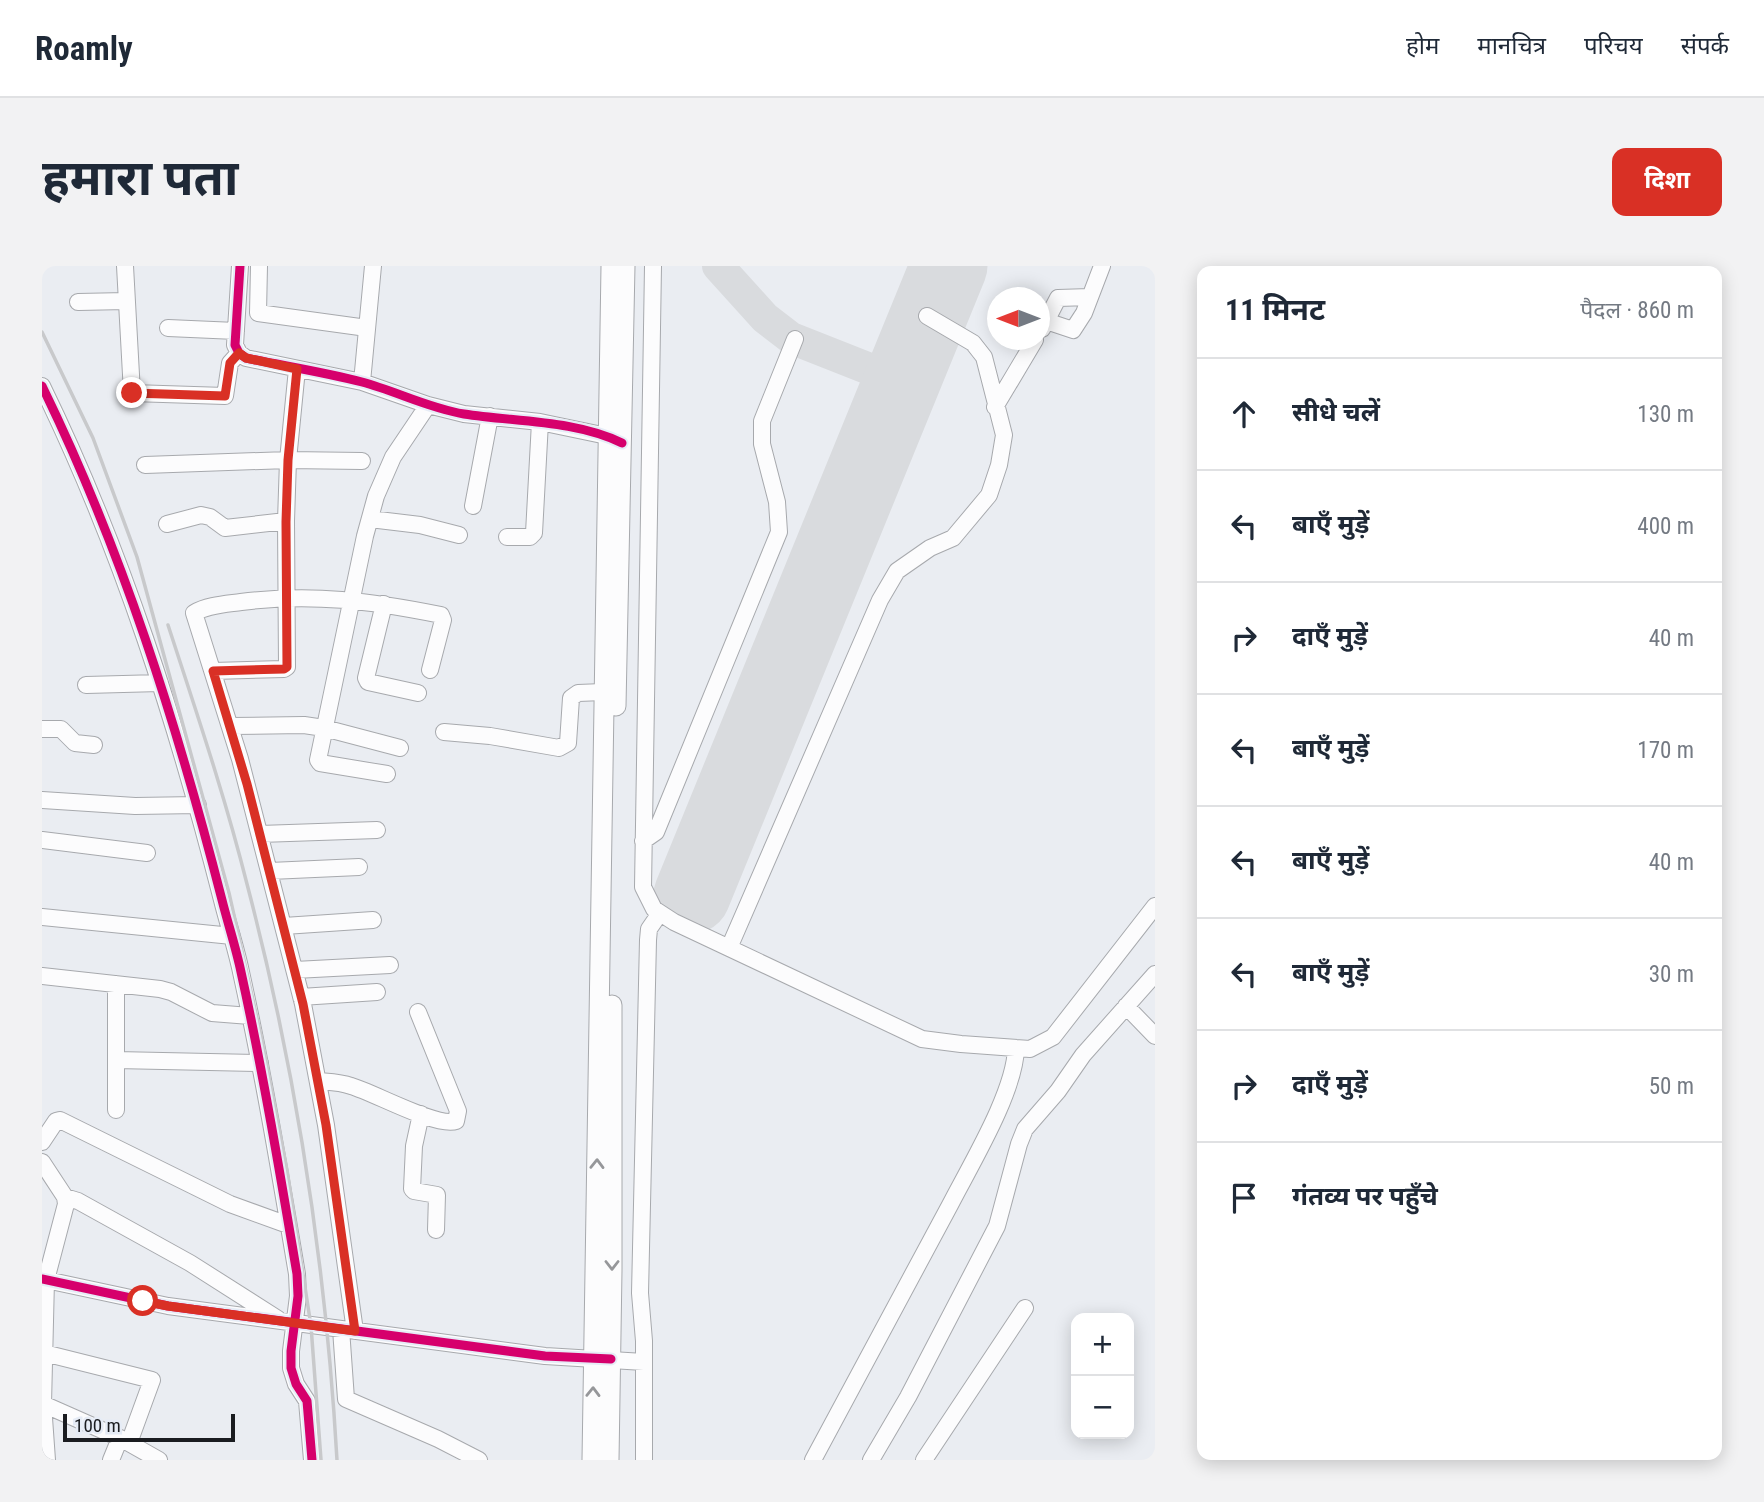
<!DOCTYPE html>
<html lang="hi">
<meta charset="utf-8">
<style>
:root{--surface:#fff;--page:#f2f2f3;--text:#1f2937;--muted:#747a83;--line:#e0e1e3;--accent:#d93025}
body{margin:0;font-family:"Roboto Condensed","Noto Sans Devanagari",sans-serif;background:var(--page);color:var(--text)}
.controls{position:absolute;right:21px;bottom:21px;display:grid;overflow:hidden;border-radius:14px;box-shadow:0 4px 18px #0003}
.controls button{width:63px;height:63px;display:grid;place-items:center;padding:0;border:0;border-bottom:2px solid var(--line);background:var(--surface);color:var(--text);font:35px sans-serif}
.compass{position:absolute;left:945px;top:21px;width:63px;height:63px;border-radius:50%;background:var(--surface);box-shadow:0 4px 18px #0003;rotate:270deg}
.scale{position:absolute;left:21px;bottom:18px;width:172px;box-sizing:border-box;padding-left:7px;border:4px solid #1a1c20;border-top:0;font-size:19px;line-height:24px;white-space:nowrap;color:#1a1c20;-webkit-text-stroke:5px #e6ecf6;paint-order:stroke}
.stop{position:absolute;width:21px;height:21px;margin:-16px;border:5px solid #d93025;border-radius:50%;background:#fff}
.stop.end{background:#d93025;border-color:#fff;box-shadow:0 2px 7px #0008}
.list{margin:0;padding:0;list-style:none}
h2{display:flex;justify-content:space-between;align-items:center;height:91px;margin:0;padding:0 28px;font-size:30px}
h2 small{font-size:23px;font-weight:400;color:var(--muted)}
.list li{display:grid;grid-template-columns:46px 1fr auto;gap:21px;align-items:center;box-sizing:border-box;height:112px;padding:0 28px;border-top:2px solid var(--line)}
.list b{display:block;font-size:26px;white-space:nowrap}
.list em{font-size:23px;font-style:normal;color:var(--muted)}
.icon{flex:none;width:38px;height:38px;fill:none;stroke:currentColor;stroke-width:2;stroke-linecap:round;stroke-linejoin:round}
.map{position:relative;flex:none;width:1113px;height:1194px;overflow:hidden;border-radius:14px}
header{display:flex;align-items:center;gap:42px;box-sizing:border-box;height:98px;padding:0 35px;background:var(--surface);border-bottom:2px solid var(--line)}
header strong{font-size:33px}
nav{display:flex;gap:38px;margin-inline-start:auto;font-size:24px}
.intro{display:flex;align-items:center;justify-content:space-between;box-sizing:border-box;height:168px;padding:0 42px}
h1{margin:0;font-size:49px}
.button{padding:18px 32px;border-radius:14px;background:var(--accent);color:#fff;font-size:24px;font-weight:700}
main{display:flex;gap:42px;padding:0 42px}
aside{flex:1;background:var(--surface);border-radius:14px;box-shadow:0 4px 18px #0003}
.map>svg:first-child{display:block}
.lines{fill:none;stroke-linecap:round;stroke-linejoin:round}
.taxiway{stroke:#d9dbde;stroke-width:32}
.runway{stroke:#d9dbde;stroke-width:77}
.minor-casing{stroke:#a7a9ad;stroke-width:18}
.major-casing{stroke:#a7a9ad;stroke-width:21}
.minor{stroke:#fcfcfd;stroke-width:16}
.major{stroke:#fcfcfd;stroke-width:19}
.rail{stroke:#c8c9cb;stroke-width:3.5}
.cycleway-casing{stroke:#e6ecf6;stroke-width:13}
.cycleway{stroke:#d6006c;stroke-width:9}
.oneway{stroke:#96979a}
.route{stroke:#d93025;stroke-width:9}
</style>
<header>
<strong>Roamly</strong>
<nav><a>होम</a><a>मानचित्र</a><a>परिचय</a><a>संपर्क</a></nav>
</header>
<div class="intro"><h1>हमारा पता</h1><a class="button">दिशा</a></div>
<main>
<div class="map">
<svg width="1113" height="1194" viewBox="0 0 1113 1194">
<rect width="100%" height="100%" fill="#eaedf2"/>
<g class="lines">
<path class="taxiway" d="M676 0 723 52 749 72 858 115"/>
<path class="runway" d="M650 629 907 0"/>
<g class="minor-casing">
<path id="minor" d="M83 0 90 127 183 130 188 97 197 87
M198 0 193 79 197 87 204 92 320 116 386 139 422 148 498 156 565 170 574 174
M217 0 216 47 325 62
M611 0 601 621 612 643 632 656 880 773 919 778 988 783 1011 771 1113 640
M36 36 84 35
M1004 55 1031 64 1042 47 1060 0
M126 62 194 65
M1000 63 1016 32 1048 31
M320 116 331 0
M0 120C80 284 135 458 180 634 186 658 194 682 199 706 221 806 238 907 255 1008L256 1030 249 1085V1102L254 1118 265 1135 270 1194
M953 141 993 74
M103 199 246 194 320 195
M431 240 448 150
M328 253 378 259 417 269
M125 258 159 249 168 251 183 262 244 255
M465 271H488L492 267 498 156
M342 338 324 412 326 416 376 427
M171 405 242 403 245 401 244 255 246 194 255 103
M44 419 118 417
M188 460 262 459 282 462 358 482
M0 463H19L33 477 52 479
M402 466 448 470 517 482 526 477 529 432 536 427 561 426
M345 508 278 497 276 494 323 270 334 230 351 191 386 139
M0 534 93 540 156 539
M218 568 335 564
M0 574 105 587
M601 575 614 566 737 266 735 236 720 178V155L753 73
M228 605 317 601
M0 651 190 670
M242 660 331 654
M687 682 838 334 855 305 888 282 911 272 947 229 957 199 962 169 942 91 931 77 885 50
M253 704 348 699
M0 710 118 723 129 726 170 747 208 750
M74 718V844
M259 731 335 726
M1084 740 1113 770
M74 794 218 797
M276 815C287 816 298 816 309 820 331 826 395 862 414 855L416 845 376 746
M379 848 372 880 370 923 372 925 395 929 394 964
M0 876 14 855 18 854 188 938 246 959
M0 896 23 931 24 938 4 1014 1 1138 5 1194
M23 931 36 935 148 997 236 1053
M0 1013 126 1040 503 1090 602 1096
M299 1063 304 1133 396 1173 437 1194
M313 1065 284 859 261 738 198 493 152 347C165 339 185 338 199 336 271 327 329 335 399 349L401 354 388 404
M2 1087 110 1114 87 1177
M1 1138 78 1172 117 1194
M69 1194 78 1172
M602 1194V1075L598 1027 606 674 607 663 618 647
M771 1194C817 1109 863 1024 908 939 929 898 973 826 974 782
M829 1194 866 1131 955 960 977 878 983 863 1016 825 1041 789 1113 708
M882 1194 983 1042"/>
</g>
<g class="major-casing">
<path id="major" d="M574 440 583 0
M550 1194 569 0
M567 1194 570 1004V739"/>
</g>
<use href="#minor" class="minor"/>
<use href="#major" class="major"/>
<path class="rail" d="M0 66 51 172 95 291 187 627 220 774 245 904 269 1060 279 1194
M126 359C154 445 183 530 205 618 254 805 284 1000 295 1194"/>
<g class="cycleway-casing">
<path id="cycleway" d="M198 0 193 79 197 87 204 92C242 100 282 106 320 116 354 125 386 142 422 148 473 156 533 154 580 177
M0 120C80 284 135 458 180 634 186 658 194 682 199 706 221 806 238 907 255 1008L256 1030 249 1085V1102L254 1118 265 1135 270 1194
M0 1013 126 1040 503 1090 569 1093"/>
</g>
<use href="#cycleway" class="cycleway"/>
</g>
<defs><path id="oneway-chevron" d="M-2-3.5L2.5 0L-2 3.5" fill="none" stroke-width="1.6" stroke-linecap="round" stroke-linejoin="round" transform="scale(1.75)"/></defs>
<g class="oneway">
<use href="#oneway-chevron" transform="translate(555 898) rotate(-89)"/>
<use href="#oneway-chevron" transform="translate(570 999) rotate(90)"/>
<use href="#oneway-chevron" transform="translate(551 1126) rotate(-89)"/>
</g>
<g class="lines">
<path class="route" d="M90 127 183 130 188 97 197 87 204 92 255 103 246 194 244 256 245 401 242 403 171 405 205 518 261 738 284 859 313 1065 126 1040 101 1035"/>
</g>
</svg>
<div class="controls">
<button>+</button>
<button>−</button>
</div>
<svg class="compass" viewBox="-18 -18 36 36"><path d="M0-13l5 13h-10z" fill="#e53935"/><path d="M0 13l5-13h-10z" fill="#747a83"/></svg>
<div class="scale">100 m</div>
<div class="stop" style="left:101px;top:1035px"></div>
<div class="stop end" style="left:90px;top:127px"></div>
</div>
<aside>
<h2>11 मिनट<small>पैदल · 860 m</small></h2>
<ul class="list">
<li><svg class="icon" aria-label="ahead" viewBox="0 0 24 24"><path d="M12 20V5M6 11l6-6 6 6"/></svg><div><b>सीधे चलें</b></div><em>130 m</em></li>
<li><svg class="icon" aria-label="left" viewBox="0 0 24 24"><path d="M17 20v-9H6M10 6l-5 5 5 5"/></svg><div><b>बाएँ मुड़ें</b></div><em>400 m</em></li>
<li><svg class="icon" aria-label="right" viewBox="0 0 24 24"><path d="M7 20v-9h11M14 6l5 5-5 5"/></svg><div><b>दाएँ मुड़ें</b></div><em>40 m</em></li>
<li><svg class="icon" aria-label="left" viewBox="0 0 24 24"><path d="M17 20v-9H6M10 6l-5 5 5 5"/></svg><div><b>बाएँ मुड़ें</b></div><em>170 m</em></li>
<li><svg class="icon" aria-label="left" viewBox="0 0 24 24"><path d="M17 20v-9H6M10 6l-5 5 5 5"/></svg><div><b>बाएँ मुड़ें</b></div><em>40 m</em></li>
<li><svg class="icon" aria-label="left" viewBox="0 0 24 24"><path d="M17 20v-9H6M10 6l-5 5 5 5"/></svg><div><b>बाएँ मुड़ें</b></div><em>30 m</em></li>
<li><svg class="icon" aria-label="right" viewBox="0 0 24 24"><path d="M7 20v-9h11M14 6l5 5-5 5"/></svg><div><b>दाएँ मुड़ें</b></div><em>50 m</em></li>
<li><svg class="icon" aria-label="arrive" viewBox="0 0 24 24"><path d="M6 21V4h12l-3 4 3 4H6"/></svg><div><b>गंतव्य पर पहुँचे</b></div></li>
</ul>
</aside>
</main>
